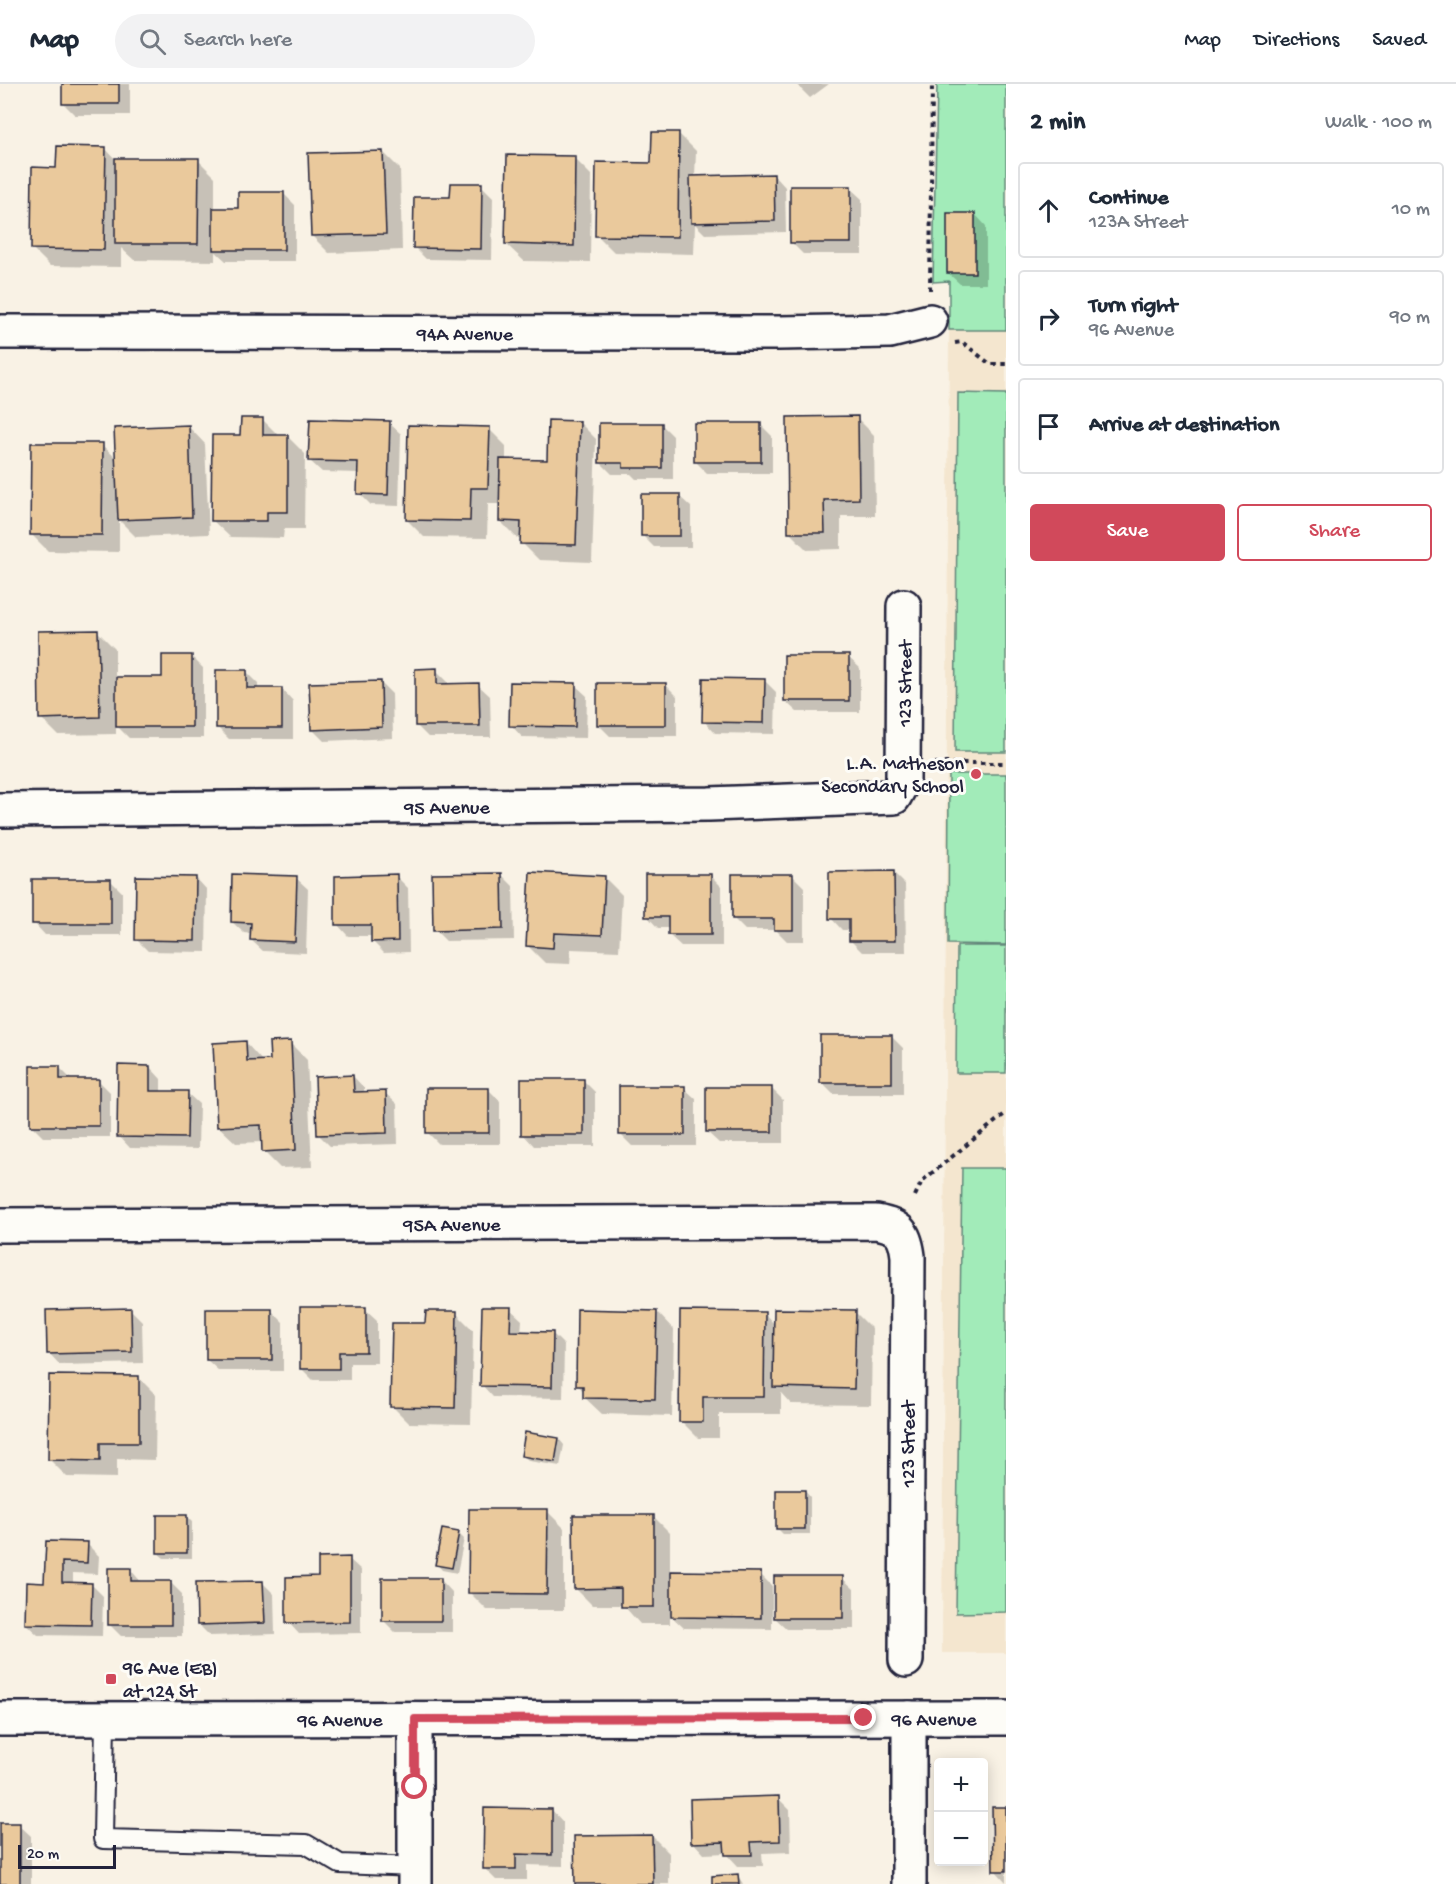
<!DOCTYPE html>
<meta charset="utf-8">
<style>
:root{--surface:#fff;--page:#f2f2f3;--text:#1f2937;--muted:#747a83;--line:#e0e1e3;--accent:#d1495b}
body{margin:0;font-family:"Gochi Hand",sans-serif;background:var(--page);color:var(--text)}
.controls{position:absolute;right:18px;bottom:18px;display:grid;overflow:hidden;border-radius:6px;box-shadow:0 3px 15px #0003}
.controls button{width:54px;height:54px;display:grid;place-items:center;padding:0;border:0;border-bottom:2px solid var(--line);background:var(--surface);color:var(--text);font:30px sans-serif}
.scale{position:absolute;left:18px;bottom:15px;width:98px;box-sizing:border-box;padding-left:6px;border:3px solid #22223b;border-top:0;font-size:16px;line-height:21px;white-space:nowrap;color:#22223b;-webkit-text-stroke:4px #fdfcf7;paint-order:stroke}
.stop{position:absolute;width:18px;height:18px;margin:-14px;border:4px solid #d1495b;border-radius:50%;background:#fff}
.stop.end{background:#d1495b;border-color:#fff;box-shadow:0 2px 6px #0008}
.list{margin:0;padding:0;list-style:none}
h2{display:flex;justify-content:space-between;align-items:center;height:78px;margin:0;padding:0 24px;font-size:26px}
h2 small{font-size:20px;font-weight:400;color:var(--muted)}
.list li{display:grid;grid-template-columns:39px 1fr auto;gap:18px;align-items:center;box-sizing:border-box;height:96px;margin:0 12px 12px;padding:0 12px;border:2px solid var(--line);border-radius:6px}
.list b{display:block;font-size:22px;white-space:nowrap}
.list p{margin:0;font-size:20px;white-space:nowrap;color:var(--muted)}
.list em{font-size:20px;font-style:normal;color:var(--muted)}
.actions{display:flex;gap:12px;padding:18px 24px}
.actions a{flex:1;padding:14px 0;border:2px solid var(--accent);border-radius:6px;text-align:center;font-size:21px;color:var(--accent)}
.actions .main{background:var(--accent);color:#fff}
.icon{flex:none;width:33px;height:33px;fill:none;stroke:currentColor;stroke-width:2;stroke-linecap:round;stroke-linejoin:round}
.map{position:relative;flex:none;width:1006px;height:1800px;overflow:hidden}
header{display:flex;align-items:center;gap:36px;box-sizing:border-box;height:84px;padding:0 30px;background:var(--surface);border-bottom:2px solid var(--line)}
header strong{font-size:28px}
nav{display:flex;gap:33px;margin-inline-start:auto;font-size:21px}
.search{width:420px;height:54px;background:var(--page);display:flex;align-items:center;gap:15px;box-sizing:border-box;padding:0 21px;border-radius:33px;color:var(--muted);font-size:22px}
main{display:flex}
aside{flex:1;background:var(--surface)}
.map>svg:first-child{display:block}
.built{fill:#f4e6cf}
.green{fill:#a2ebb9;stroke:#62867a;stroke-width:1.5}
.shadow{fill:#0003}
.building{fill:#eac99c;stroke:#22223b;stroke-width:1.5}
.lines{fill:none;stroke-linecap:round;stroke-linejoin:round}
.lane-casing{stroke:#22223b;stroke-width:22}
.street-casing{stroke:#22223b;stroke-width:38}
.secondary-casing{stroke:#22223b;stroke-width:38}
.path{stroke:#22223b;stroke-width:4;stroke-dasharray:4.5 4.5;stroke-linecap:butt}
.lane{stroke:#fdfcf7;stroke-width:18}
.street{stroke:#fdfcf7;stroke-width:33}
.secondary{stroke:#fdfcf7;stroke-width:33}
.route{stroke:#d1495b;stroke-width:8}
.poi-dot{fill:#d1495b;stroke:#fdfcf7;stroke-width:2}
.labels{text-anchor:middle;stroke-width:6;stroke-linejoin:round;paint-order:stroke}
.street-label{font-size:20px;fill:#22223b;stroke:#fdfcf7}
.poi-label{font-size:20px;fill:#22223b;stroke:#fdfcf7;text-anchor:end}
</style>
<header>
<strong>Map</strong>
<div class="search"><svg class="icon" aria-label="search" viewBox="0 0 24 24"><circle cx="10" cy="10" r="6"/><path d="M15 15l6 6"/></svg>Search here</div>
<nav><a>Map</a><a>Directions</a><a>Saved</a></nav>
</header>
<main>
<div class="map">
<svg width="1006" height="1800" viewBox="0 0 1006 1800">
<rect width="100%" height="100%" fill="#f9f2e5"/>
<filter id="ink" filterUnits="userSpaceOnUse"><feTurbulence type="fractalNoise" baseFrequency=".0167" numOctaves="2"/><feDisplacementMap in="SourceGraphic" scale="12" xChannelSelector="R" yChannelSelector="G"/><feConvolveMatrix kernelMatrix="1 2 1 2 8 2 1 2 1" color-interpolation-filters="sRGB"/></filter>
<g filter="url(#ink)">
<path class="built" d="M949 246H1006V1569H942Z"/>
<path class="green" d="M937 0H1006V246H949V197L933 198Z
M958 309 1006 310V668H955Z
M949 690H1006V861L948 860Z
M957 862H1006V989H956Z
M962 1084H1006V1528L956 1529Z"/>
<path class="shadow" d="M63 0H130V31H75L63 19Z
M796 0H829L810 14Z
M679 50 696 67 695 93 774 91 785 103 786 148 705 150 695 140 694 170 614 168 597 151Z
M105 64 116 76H198L215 93V125H240L284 110 295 121V177H226L215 167V177L134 176 121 164V183L50 182 33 165 58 85Z
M383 68 400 85 402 166 329 169 312 152Z
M574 74 591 91 590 178 524 177 506 160Z
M481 101 493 113 492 176 426 175 414 163 452 115Z
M850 104 862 115V170H803L792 159Z
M975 130 986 142V200H960L948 189Z
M857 334 874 351 875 432H841V465L807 466 790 449Z
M263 336 280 353H288L305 370 304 445H284L283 454 230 453 212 436 242 353Z
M579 338 596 355 592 478 539 476 522 459V454H517L500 437 501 420H488L487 454 424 453 407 436 489 345 506 362V376L548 378Z
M389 339 401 350 399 422 371 421 359 409V389L322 388 310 377Z
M661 340 673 352V395H636L631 390H612L600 378Z
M761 341 772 352V389H707L696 378Z
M188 342 205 360 209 450 136 453 119 436V468L48 467 31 450 102 361 117 375Z
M679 412 691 423V463H654L642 451Z
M98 548 115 565V595H163L192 573 203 584V654H129L116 641V650L58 651 41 634Z
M848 573 860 584V628H797L785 617Z
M436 586 448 598V601H478L490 612 491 653H428L417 642Z
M247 588 258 599V605H282L293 617V655H229L218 644Z
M765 597 776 608 775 650 715 649 704 637Z
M380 598 392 610 393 654 324 657 312 645Z
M575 601 587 612 586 654 522 653 511 641Z
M666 601 677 612V652H610L598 640Z
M894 789 905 800 906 868H862L851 857V846H842L831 834Z
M501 790 513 802 514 856 446 857 435 846Z
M710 791 722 803V862H681L669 851V844H658L647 832Z
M792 791 804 803V857H787L776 846H745L733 834Z
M396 792 408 804 409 868 384 869 372 857V852H348L337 840Z
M196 794 207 806 206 868 148 867 136 855Z
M296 794 308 805 306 869 263 867 251 856 252 850 244 849 232 838Z
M605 794 622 811 619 867 571 865 570 880 545 879 528 862Z
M110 796 122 808V851H45L34 839Z
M891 952 903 964V1010H833L822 999Z
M246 959 263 978 271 977 290 959 307 976 312 1083 280 1084 263 1067V1058L236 1059 218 1042Z
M150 983 161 995V1008L187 1009 199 1020 198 1065 130 1064 119 1052Z
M60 984 71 995 99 997 110 1008V1053H43L32 1042Z
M353 992 364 1004V1010L385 1009 397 1020 398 1060 330 1062 319 1051Z
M584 997 595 1008V1062H534L523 1050Z
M684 1004 696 1015V1062H632L620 1050Z
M771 1004 783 1016V1059H719L707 1048Z
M489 1006 500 1017V1060H439L428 1049Z
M130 1225 142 1237 143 1279 60 1281 49 1269Z
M365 1225 377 1236V1279H350V1296H313L301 1284Z
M510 1225 522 1236 521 1249 553 1250 564 1261 563 1314 493 1313 482 1301Z
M271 1226 283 1238V1287H219L207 1276Z
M657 1228 674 1246 672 1332 602 1330 584 1313V1308L578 1301Z
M855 1228 872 1245 871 1321 791 1320 781 1309V1330H719V1354H698L681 1337 764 1229 775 1241Z
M456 1229 473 1246 471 1340 409 1339 392 1322 427 1241Z
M139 1294 156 1311 155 1376 117 1375V1394L67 1393 50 1376Z
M559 1355 564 1361 560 1382 529 1377 523 1371Z
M805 1407 810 1413V1450H783L777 1444Z
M547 1427 564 1444V1526H487L470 1509Z
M653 1432 670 1449V1489L760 1490 772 1502V1545L684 1544 670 1531V1540H640L623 1521H592L575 1504Z
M187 1433 192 1438V1474H164L158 1469Z
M458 1449 464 1455 457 1489 442 1486 437 1480Z
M47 1459 87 1460 99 1472 98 1490 73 1489V1500H91L103 1512 102 1552 38 1551 26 1540 46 1500Z
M349 1475 361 1486V1549L299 1550 288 1538 320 1494Z
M130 1485 142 1499H171L182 1510V1552H121L110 1541Z
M842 1494 854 1505V1545H787L775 1534Z
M441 1496 452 1508V1548H395L384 1537Z
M262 1498 274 1510 275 1550 210 1552 199 1541Z
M778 1714 790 1726 791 1768 762 1769 763 1782H738L726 1769 704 1770 693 1758Z
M1006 1724V1798L995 1786Z
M552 1726 563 1738V1782L527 1781V1796H496L485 1785Z
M0 1741H19L31 1752V1800H0Z
M652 1752 669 1769V1800H576Z
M738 1792 743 1800H714Z"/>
<path class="building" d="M62 0H119V20H62Z
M652 48H679L678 153 595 152 596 78 651 79Z
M57 62 106 63 104 166 31 165 32 83 56 84Z
M383 67 386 150 311 152 308 69Z
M507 71 575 72 574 162 505 160Z
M115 74H199L198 160H115Z
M774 90 775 137 691 139 690 92Z
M451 99H482L481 165 413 164 414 113H450Z
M790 102H851V159H790Z
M238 108H284V166H213V124H238Z
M947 129H975V189H947Z
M858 332 859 415 824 416 825 449H788L787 333Z
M241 334H263V351H288V428H267V437H211L212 351H240Z
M310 335 390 337 388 411 357 410 358 378 308 377Z
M548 336 580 337 576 461 520 460 521 438 499 437 500 375 547 376Z
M599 339H662V384H623V379H599Z
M694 339H761V378H694Z
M189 341 192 433 118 436 114 344Z
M408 341 490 343 488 404H471L470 437 406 436Z
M31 359H103L102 451H30Z
M641 410H680V452H641Z
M98 546 100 633 39 635 38 547Z
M162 571H192V643H116V593H162Z
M784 571H849V617H784Z
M437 584V600L479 599 480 642H415V585Z
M216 586H247V604H282V644H216Z
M703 594 765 595 764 639 702 638Z
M381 597 382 643 311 646 309 599Z
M510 598 576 599 575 643 509 642Z
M597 599H666V641H597Z
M894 787 895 857H849V835H829V788Z
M530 788 605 792 602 851 554 849 553 864 526 862Z
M502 789 503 845 433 847 432 790Z
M232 790 297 792 295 858 250 856 251 839 231 838Z
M397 790 398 857 371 858V841H335V792Z
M645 790H711V851H668V833H645Z
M732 790H793V846H774V835H732Z
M136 792 196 793 195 857 135 856Z
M32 795H111V840H32Z
M820 951H892V999H820Z
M246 957 247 977 270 976 269 958 291 957 296 1066 262 1068 261 1041 217 1043 213 959Z
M118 981 150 982V1007H188L187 1054 117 1053Z
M30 982H60V995H99V1042H30Z
M353 991 354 1008 386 1007 387 1049 317 1051 315 993Z
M521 995H584V1051H521Z
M619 1002H685V1051H619Z
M706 1003H772V1048H706Z
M426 1004H489V1049H426Z
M300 1223H366V1268H339V1285H300Z
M482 1223H511L510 1247 553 1248 552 1303 480 1302Z
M131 1224 132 1268 47 1270 46 1226Z
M206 1225H272V1276H206Z
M577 1225 657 1227 655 1315 583 1314V1302H576Z
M774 1225 856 1226 854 1305 773 1303Z
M426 1227H457L455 1324 390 1323 392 1239H425Z
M680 1227 765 1228 764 1313H703V1338H679Z
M49 1291 139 1292V1359H100V1377L48 1376Z
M525 1348 559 1354 555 1378 521 1372Z
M776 1406H805V1445H776Z
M469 1425H548L547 1510 468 1509Z
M157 1431H187V1469H157Z
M573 1431H654V1523H621V1504L574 1505Z
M442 1445 459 1448 452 1484 435 1481Z
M46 1457 88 1458 87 1479 62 1478V1498L92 1499 91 1541 25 1540 26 1498 44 1499Z
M350 1473V1538L286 1539V1493L318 1492V1474Z
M108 1484H131V1497H171V1541H108Z
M671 1487 761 1488V1534L671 1533Z
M774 1492H843V1534H774Z
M382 1494H441V1537H382Z
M263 1497 265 1539 197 1541 196 1498Z
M779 1712 780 1757 751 1758 752 1771H725L724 1758 691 1759 690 1715Z
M992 1723H1006V1787H993Z
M484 1724 552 1725V1771L516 1770V1785H483Z
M0 1739H20V1800H0Z
M652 1751 653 1800H575L574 1752Z
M738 1790 739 1800H712V1792Z"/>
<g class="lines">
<g class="lane-casing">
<path id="lane" d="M105 1635 103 1755 306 1760 340 1780 415 1783"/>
</g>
<g class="street-casing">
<g id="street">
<path id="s1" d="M0 248 779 249 890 247 930 237"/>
<path id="s2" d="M0 726 709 720 894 713 903 697 904 522"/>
<path id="s3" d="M0 1141 876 1138C899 1142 905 1148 908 1172L906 1576"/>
<path d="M909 1800V1634"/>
</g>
</g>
<g class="secondary-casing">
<g id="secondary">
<path id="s4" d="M0 1635 1006 1634"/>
<path d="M415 1800V1635"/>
</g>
</g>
<path class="path" d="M930 206 932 0
M955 259 962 258 990 280H1006
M935 679H1006
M915 1112 922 1097 1006 1029"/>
<use href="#lane" class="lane"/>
<use href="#street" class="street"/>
<use href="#secondary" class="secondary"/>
</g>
</g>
<g class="lines" filter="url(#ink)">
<path class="route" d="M415 1703V1635L864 1634"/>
</g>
<g class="poi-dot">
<circle cx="976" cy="690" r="6"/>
<rect x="105" y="1589" width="12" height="12" rx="3"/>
</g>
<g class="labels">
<g class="street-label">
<text dy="7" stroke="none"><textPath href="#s1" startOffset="465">94A Avenue</textPath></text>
<text dy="7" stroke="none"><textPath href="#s2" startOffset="1010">123 Street</textPath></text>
<text dy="7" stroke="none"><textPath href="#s2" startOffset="447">95 Avenue</textPath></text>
<text dy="7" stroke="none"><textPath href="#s3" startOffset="452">95A Avenue</textPath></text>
<text transform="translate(907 1360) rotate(-90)" y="7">123 Street</text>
<text dy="7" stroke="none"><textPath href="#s4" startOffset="934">96 Avenue</textPath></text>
<text dy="7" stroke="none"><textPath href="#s4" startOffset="340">96 Avenue</textPath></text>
</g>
<g class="poi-label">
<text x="964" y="685">L.A. Matheson<tspan x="964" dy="23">Secondary School</tspan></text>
<text x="123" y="1590" text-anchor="start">96 Ave (EB)<tspan x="123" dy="23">at 124 St</tspan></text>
</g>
</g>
</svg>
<div class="controls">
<button>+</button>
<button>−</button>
</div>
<div class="scale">20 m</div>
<div class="stop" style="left:415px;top:1703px"></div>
<div class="stop end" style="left:864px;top:1634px"></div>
</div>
<aside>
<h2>2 min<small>Walk · 100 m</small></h2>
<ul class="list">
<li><svg class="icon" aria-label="ahead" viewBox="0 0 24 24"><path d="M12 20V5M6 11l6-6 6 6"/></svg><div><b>Continue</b><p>123A Street</p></div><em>10 m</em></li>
<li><svg class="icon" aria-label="right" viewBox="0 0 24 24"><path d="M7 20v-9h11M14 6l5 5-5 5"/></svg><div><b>Turn right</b><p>96 Avenue</p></div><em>90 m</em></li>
<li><svg class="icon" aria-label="arrive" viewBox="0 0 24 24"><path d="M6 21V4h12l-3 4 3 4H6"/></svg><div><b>Arrive at destination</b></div></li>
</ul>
<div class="actions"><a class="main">Save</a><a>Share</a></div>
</aside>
</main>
